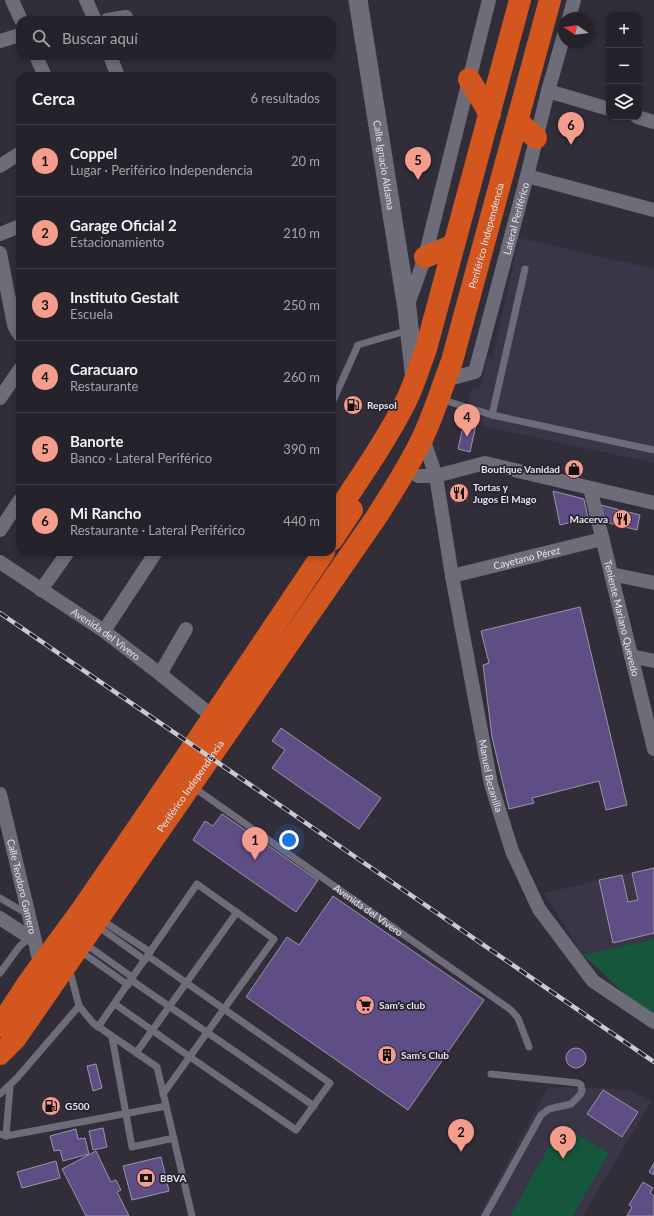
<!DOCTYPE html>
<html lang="es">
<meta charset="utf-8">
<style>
:root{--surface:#25222c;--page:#312f38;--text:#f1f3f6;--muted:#a3a4a9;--line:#423f48;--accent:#f49d8c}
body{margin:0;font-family:Lato,sans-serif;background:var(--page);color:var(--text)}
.controls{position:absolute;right:12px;top:12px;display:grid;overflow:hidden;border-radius:8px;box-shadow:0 2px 6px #0003}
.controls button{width:36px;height:36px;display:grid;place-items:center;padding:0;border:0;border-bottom:1px solid var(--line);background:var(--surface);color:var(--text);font:20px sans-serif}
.compass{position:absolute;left:558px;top:12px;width:36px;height:36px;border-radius:50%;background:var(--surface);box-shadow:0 2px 6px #0003;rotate:283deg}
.you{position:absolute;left:289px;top:840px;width:14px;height:14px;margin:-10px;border:3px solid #fff;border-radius:50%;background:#1a73e8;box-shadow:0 0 0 6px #1a73e833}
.badge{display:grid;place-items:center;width:26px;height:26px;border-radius:50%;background:var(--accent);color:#111;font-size:13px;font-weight:700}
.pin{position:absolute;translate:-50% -33px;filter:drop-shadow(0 1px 2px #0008)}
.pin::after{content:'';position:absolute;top:21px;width:14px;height:12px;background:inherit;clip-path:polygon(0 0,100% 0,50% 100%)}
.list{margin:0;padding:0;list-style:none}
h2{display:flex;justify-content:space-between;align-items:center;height:52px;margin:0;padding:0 16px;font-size:17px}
h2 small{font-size:13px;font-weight:400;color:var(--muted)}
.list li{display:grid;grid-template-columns:26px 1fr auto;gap:12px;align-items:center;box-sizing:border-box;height:72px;padding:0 16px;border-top:1px solid var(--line)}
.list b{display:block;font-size:15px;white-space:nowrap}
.list p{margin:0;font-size:13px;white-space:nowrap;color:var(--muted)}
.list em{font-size:13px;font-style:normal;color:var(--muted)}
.icon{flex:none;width:22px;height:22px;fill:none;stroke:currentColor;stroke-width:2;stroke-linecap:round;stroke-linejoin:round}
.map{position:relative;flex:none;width:654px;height:1216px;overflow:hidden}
.search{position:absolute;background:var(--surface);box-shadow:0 2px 6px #0003;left:16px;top:16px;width:320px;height:44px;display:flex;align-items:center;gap:10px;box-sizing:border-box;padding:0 14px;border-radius:12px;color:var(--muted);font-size:15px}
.panel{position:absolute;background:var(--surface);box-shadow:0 2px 6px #0003;left:16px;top:72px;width:320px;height:484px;border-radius:12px}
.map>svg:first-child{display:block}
.built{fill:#3a3547}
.green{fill:#15563d}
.building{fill:#5f4e86;stroke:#9996a5}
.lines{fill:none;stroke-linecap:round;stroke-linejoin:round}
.lane{stroke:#6f6c7a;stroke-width:7}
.street{stroke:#6f6c7a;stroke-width:14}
.secondary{stroke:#6f6c7a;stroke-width:19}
.highway{stroke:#d2561e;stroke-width:22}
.rail-casing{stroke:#cbc9d2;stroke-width:4.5}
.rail{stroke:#272430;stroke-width:3;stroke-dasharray:9;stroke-linecap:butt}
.labels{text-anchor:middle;stroke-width:3.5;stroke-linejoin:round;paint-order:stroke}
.street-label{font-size:10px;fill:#e5e3eb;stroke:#272430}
.poi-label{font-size:10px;font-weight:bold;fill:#e5e3eb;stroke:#272430;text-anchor:start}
</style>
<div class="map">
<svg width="654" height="1216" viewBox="0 0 654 1216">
<rect width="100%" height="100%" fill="#312e3a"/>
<path class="built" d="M519 238 654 269V463L464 422 472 387 480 389 487 358 493 357Z
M654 868V939L583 955 544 893 622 875Z
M548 1087 600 1088 632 1091 651 1102 583 1216H479Z"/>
<path class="green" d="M654 939V1015L637 1005 583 955Z
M561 1125 609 1153 573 1216H510Z"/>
<path class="building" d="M464 422 476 425 470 452 458 449Z
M463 484 467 499 455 502 452 487Z
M553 491 584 499 588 518 560 525Z
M601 505 640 515 637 530 605 522Z
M580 607 627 805 606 810 599 781 532 798 534 803 509 809 492 737 483 665 489 663 481 631Z
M281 728 381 798 359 829 272 768 285 750 272 741Z
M222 814 318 880 296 912 193 840 205 821 213 826Z
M654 868V933L613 943 599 880 622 875 628 902 638 900 632 873Z
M333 896 484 1000 408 1110 246 997 287 937 299 945Z
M566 1058a10 10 0 1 1 20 0a10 10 0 1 1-20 0Z
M96 1064 102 1088 93 1091 87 1066Z
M603 1090 638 1112 622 1137 587 1114Z
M103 1128 107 1147 93 1150 89 1131Z
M76 1129 78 1139 85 1138 89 1154 63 1161 60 1150 54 1151 50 1136Z
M96 1151 111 1182 116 1180 121 1190 117 1192 129 1216H86L62 1169Z
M161 1157 169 1191 132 1200 123 1166Z
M56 1161 60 1178 22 1188 17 1172Z
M654 1163V1175L649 1172Z
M643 1182 653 1188 650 1193 654 1196V1216H627L632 1207 629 1205Z"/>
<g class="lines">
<g class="lane">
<path d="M440 399 492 415 654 450"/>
<path d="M332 403 358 345 409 330"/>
<path d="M492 415 525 269"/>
<path id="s1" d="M193 787 511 1010 518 1018 529 1047"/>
<path d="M0 898 29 915"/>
<path d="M100 919 150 952"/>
<path d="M96 925 145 960"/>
<path d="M84 943 132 977"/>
<path d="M79 950 128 985"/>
<path d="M69 968 79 1006 93 1023 157 1067 192 1216"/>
<path d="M0 973 19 947 30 937"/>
<path d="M131 980 314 1106"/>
<path d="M115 1004 190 1057 296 1130 330 1083 148 956"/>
<path d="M98 1027 197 884 274 939 163 1094"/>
<path d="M112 1037 132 1147 174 1138"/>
<path d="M136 1053 237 912"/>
<path d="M0 1094 17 1078 79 1006"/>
<path d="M0 1134 6 1136 166 1106"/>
<path d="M6 1136 10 1086"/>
<path d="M485 1216 541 1115 549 1109 571 1104 580 1095 582 1091 581 1085 578 1083 491 1074"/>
</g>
<g class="street">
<path d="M12 0 21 20"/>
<path d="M86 0 95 20"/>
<path d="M569 18 574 0"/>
<path d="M107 20 126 17"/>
<path d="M0 41 20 35"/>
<path d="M36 56 45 76"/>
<path d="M110 56 118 76"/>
<path d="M548 91 609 109"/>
<path d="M637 117 654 122"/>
<path d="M0 166 20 153"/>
<path d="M527 176 654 210"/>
<path d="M0 234 20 226"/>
<path d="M0 253 14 325 17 331 20 335"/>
<path d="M407 307 425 257 489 0"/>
<path id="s2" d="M445 380 475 372 527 176 548 91 564 35"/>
<path d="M0 398 20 369"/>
<path id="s3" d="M423 438 436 476 452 576 491 784 512 851 539 909 593 981 654 1022"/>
<path d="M418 476H436L485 463 654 503"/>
<path id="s4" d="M590 488 654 749"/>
<path d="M0 530 20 500"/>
<path id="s5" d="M0 562 104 631 160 674 207 712"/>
<path d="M611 574 654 583"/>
<path id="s6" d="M452 576 602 539"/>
<path d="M41 590 68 552"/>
<path d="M104 631 156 552"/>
<path d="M631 656 654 661"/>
<path d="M160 674 186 629"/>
<path id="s7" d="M0 794 35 941 38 956"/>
<path d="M0 918 35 941"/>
</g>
<path class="secondary" id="s8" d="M358 0 407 309 415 380"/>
<g class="highway">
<path d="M469 79 490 114"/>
<path d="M517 121 536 138"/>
<path d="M425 257 454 245"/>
<path d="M332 520C357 482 384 444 405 403 414 386 419 367 426 349L520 0"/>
<path d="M332 540 352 510"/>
<path d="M0 1026 28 983 83 908 197 741 324 552"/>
<path id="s9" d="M0 1054 15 1039 377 516C393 491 409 466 422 439 434 414 442 387 452 361L550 0"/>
</g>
<g class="rail-casing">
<path id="rail" d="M0 613 654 1062"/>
</g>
<use href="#rail" class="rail"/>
</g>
<defs>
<g id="fuel-disc" transform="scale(1)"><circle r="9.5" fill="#f49d8c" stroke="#272430"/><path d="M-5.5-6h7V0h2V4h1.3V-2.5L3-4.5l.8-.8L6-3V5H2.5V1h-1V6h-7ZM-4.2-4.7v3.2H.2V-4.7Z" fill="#111"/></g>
<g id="shop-disc" transform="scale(1)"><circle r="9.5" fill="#f49d8c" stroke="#272430"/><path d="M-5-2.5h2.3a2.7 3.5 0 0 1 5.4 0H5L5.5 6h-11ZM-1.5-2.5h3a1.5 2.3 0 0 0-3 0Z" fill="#111"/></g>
<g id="restaurant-disc" transform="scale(1)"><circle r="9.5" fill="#f49d8c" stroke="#272430"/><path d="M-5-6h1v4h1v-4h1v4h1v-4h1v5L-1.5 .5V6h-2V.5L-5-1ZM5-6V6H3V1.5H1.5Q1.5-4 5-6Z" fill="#111"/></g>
<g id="supermarket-disc" transform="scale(1)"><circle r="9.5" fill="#f49d8c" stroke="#272430"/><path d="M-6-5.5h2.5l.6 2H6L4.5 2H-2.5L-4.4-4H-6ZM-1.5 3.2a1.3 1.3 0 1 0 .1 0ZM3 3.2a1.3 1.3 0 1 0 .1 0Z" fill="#111"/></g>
<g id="building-disc" transform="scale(1)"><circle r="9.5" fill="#f49d8c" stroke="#272430"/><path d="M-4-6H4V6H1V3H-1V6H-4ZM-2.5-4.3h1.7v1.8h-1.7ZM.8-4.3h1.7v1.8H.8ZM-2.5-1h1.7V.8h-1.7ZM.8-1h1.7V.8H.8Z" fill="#111"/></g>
<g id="bank-disc" transform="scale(1)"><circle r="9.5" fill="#f49d8c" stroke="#272430"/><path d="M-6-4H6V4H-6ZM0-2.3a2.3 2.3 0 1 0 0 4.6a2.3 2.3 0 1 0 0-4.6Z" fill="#111"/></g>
</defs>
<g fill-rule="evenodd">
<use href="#fuel-disc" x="353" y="405"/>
<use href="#shop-disc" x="574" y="469"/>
<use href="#restaurant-disc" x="459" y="493"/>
<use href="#restaurant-disc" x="622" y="519"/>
<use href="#supermarket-disc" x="365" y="1005"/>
<use href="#building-disc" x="387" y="1055"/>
<use href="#fuel-disc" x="51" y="1106"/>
<use href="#bank-disc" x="146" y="1178"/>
</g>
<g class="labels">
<g class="street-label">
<text dy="4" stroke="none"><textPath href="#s8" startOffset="167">Calle Ignacio Aldama</textPath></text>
<text dy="4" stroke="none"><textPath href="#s2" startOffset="190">Lateral Periférico</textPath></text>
<text dy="4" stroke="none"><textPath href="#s9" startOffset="960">Periférico Independencia</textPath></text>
<text dy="4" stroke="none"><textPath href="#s6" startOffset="77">Cayetano Pérez</textPath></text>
<text dy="4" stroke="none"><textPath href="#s4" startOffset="134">Teniente Mariano Quevedo</textPath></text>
<text dy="4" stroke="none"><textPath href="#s5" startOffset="128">Avenida del Vivero</textPath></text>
<text dy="4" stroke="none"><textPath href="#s3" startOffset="345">Manuel Bezanilla</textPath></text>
<text dy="4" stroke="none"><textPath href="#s9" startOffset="329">Periférico Independencia</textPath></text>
<text dy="4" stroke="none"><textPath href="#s7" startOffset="95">Calle Teodoro Gamero</textPath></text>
<text dy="4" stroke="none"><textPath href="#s1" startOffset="214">Avenida del Vivero</textPath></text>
</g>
<g class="poi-label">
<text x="367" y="409">Repsol</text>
<text x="560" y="473" text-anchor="end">Boutique Vanidad</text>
<text x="473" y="491">Tortas y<tspan x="473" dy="12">Jugos El Mago</tspan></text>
<text x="608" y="523" text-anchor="end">Macerva</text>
<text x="379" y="1009">Sam's club</text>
<text x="401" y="1059">Sam's Club</text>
<text x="65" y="1110">G500</text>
<text x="160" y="1182">BBVA</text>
</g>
</g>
</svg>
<div class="controls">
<button>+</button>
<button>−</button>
<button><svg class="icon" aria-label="layers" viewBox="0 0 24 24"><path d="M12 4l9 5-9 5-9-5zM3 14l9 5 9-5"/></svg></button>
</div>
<svg class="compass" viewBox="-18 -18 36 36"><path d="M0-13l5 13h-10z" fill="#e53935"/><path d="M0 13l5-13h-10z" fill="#a3a4a9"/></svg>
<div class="you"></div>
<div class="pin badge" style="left:255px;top:860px">1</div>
<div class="pin badge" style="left:461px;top:1152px">2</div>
<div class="pin badge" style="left:563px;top:1159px">3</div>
<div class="pin badge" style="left:467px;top:437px">4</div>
<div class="pin badge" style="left:418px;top:180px">5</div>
<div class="pin badge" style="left:571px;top:145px">6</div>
<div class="search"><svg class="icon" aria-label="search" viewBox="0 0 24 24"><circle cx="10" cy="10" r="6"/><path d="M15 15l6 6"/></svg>Buscar aquí</div>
<section class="panel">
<h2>Cerca<small>6 resultados</small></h2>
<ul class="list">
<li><span class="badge">1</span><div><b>Coppel</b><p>Lugar · Periférico Independencia</p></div><em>20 m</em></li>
<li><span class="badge">2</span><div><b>Garage Oficial 2</b><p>Estacionamiento</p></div><em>210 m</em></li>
<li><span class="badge">3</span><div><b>Instituto Gestalt</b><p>Escuela</p></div><em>250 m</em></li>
<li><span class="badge">4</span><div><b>Caracuaro</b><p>Restaurante</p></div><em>260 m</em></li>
<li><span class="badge">5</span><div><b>Banorte</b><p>Banco · Lateral Periférico</p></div><em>390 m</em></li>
<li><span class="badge">6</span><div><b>Mi Rancho</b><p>Restaurante · Lateral Periférico</p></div><em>440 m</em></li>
</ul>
</section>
</div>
